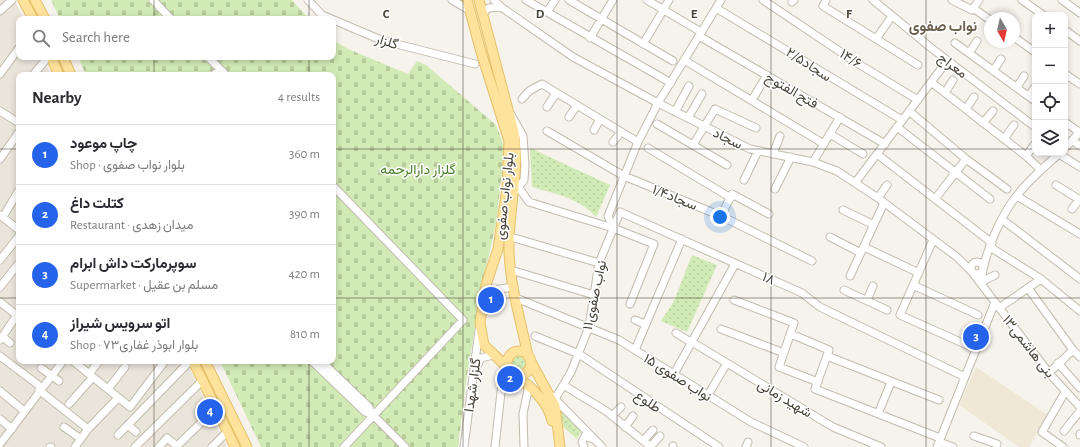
<!DOCTYPE html>
<meta charset="utf-8">
<style>
:root{--surface:#fff;--page:#f2f2f3;--text:#2b2b33;--muted:#7c7c81;--line:#e1e1e2;--accent:#2563eb}
body{margin:0;font-family:"Alegreya Sans",Vazirmatn,sans-serif;background:var(--page);color:var(--text)}
.controls{position:absolute;right:12px;top:12px;display:grid;overflow:hidden;border-radius:8px;box-shadow:0 2px 6px #0003}
.controls button{width:36px;height:36px;display:grid;place-items:center;padding:0;border:0;border-bottom:1px solid var(--line);background:var(--surface);color:var(--text);font:20px sans-serif}
.compass{position:absolute;left:984px;top:12px;width:36px;height:36px;border-radius:50%;background:var(--surface);box-shadow:0 2px 6px #0003;rotate:171deg}
.you{position:absolute;left:720px;top:217px;width:14px;height:14px;margin:-10px;border:3px solid #fff;border-radius:50%;background:#1a73e8;box-shadow:0 0 0 6px #1a73e833}
.badge{display:grid;place-items:center;width:26px;height:26px;border-radius:50%;background:var(--accent);color:#fff;font-size:13px;font-weight:700}
.pin{position:absolute;translate:-50% -50%;border:2px solid #fff;box-shadow:0 1px 4px #0006}
.list{margin:0;padding:0;list-style:none}
h2{display:flex;justify-content:space-between;align-items:center;height:52px;margin:0;padding:0 16px;font-size:17px}
h2 small{font-size:13px;font-weight:400;color:var(--muted)}
.list li{display:grid;grid-template-columns:26px 1fr auto;gap:12px;align-items:center;box-sizing:border-box;height:60px;padding:0 16px;border-top:1px solid var(--line)}
.list b{display:block;font-size:15px;white-space:nowrap}
.list p{margin:0;font-size:13px;white-space:nowrap;color:var(--muted)}
.list em{font-size:13px;font-style:normal;color:var(--muted)}
.icon{flex:none;width:22px;height:22px;fill:none;stroke:currentColor;stroke-width:2;stroke-linecap:round;stroke-linejoin:round}
.map{position:relative;flex:none;width:1080px;height:447px;overflow:hidden}
.search{position:absolute;background:var(--surface);box-shadow:0 2px 6px #0003;left:16px;top:16px;width:320px;height:44px;display:flex;align-items:center;gap:10px;box-sizing:border-box;padding:0 14px;border-radius:8px;color:var(--muted);font-size:15px}
.panel{position:absolute;background:var(--surface);box-shadow:0 2px 6px #0003;left:16px;top:72px;width:320px;height:292px;border-radius:8px}
.map>svg:first-child{display:block}
.residential{fill:#eae5da}
.education{fill:#efe8d6}
.grass{fill:url(#grass-dots)}
.cemetery{fill:url(#cemetery-stones)}
.lines{fill:none;stroke-linecap:round;stroke-linejoin:round}
.minor-casing{stroke:#c2bbae;stroke-width:9}
.major-casing{stroke:#e6c16a;stroke-width:11}
.minor{stroke:#fff;stroke-width:7}
.major{stroke:#ffe39c;stroke-width:9}
.grid{fill:none;stroke:#4b4439;stroke-width:1;stroke-opacity:0.55}
.labels{text-anchor:middle;stroke-width:3;stroke-linejoin:round;paint-order:stroke}
.street-label{font-size:14px;fill:#4b4439;stroke:#fff}
.park-label{font-size:14px;fill:#4a7f2a;stroke:#fff}
.neighbourhood-label{font-size:15px;font-weight:bold;fill:#6e6250;stroke:#fff}
.grid-label{font-size:13px;text-anchor:middle;font-weight:bold;fill:#4b4439;stroke:#fff;stroke-width:3;stroke-linejoin:round;paint-order:stroke}
</style>
<div class="map">
<svg width="1080" height="447" viewBox="0 0 1080 447">
<defs>
<pattern id="grass-dots" width="8" height="8" patternUnits="userSpaceOnUse"><rect width="8" height="8" fill="#d2eab5"/><path d="M2 2h.1M6 6h.1" fill="none" stroke="#b6ca9c" stroke-width="1.8" stroke-linecap="round"/></pattern>
<pattern id="cemetery-stones" width="16" height="16" patternUnits="userSpaceOnUse"><rect width="16" height="16" fill="#d2eab5"/><path d="M2 7V4a2 2 0 0 1 4 0v3zM10 15v-3a2 2 0 0 1 4 0v3z" fill="#b6ca9c"/></pattern>
</defs>
<rect width="100%" height="100%" fill="#f6f3ec"/>
<path class="residential" d="M0 0H14L24 19H19V57H43L51 75H19V361H186L227 447H0Z"/>
<path class="education" d="M976 367 1048 415 1029 447H1019L959 405Z"/>
<path class="grass" d="M530 148 610 185 596 217C579 198 556 194 532 187Z
M692 255 717 265 687 332 661 321 674 301Z
M512 362a7 7 0 1 1 14 0a7 7 0 1 1-14 0Z
M562 410 583 432 579 434 577 439 560 424V411Z"/>
<path class="cemetery" d="M51 0H292L309 19H60Z
M333 40 348 49 408 74 417 61 426 65 496 125 505 149 496 223 480 296 466 382 458 447H261L220 361H333V75H86L78 57H333Z"/>
<g class="lines">
<g class="minor-casing">
<path id="minor" d="M153 0 171 19
M308 0 322 15 381 40 475 64
M452 0 469 10
M494 0 501 7 573 57 658 103 750 149 813 162 837 171 878 198 957 257 972 272 1049 373 1080 407
M526 0 671 83
M569 0 673 61
M647 0 701 32
M763 0 857 63 918 100
M826 0 823 6 918 65
M873 0 930 47 1035 127
M952 0 972 10 979 0
M1022 0 1043 15
M1062 0 1080 13
M792 2 794 0
M716 8 902 120
M973 8 990 20
M663 10 669 0
M0 11 12 0
M547 12 555 0
M482 13 489 8 501 7
M1065 30 1080 41
M699 36 885 144
M1014 37 1035 52
M590 38 613 0
M876 39 892 16
M955 43 1035 101
M643 44 661 14
M969 53 977 41
M208 57 226 75
M684 60 824 144
M993 71 1001 59
M0 74 19 48
M1065 74 1080 84
M33 75 48 57
M213 75 220 70 217 75
M931 82 1026 156 1041 170
M1017 87 1024 76
M945 93 953 80
M1029 96 1035 87
M522 99 529 91 542 84 638 142
M752 100 767 75
M547 107 556 93
M966 109 974 97
M0 111 19 123
M909 111 966 159 1007 189
M675 112 689 86
M510 113 523 136 525 165 524 180 516 190
M569 117 577 105
M688 118 702 94
M1065 122 1079 132
M983 123 993 111
M657 124 727 165
M897 127 990 199
M594 130 600 119
M547 131 624 176 721 216 812 261
M830 134 863 154
M1004 139 1014 125
M1072 140 1080 146
M613 142 621 132
M693 145 715 109 756 128
M648 148 731 198
M1065 148 1080 132
M773 154 780 136
M877 154 992 243
M1059 154 1080 167
M1026 156 1035 144
M0 159 19 132
M813 162 840 117
M744 180 758 151
M855 183 944 65
M1056 185 1080 200
M333 186 463 320 344 447
M519 188 529 202 613 228 654 244 630 304
M775 189 791 157
M1017 196 1080 234
M878 198 887 185
M935 199 966 159
M1072 209 1079 200
M843 210 874 225
M0 215 19 230
M721 216 732 194 769 214
M3 217 19 190
M1003 220 1080 279
M613 228 608 216 638 142 658 103 721 0
M511 237 599 263
M830 237 861 253
M933 240 900 315 976 349
M864 247 919 273
M990 247 1041 279 1080 311
M0 260 19 236
M971 268a6 6 0 1 1 12 0a6 6 0 1 1-12 0Z
M511 270 594 295
M850 276 884 203
M981 282C984 254 1000 216 1018 194 1030 179 1045 166 1060 153
M981 282 995 275
M913 285 978 315
M0 287 19 263
M1028 288 1073 350 1080 357
M499 289 514 287
M844 290 887 310
M516 298 619 340 751 422 804 447
M734 300 794 323 779 367 818 382
M867 300 873 286
M0 302 19 317
M999 308 1041 279
M635 320 645 324
M721 329 784 353
M676 333 692 343
M791 334 829 350 815 389 940 438
M535 336 579 354 719 447
M3 337 10 343
M0 340 19 312
M692 342 833 427 881 447
M635 350 682 239
M0 356 41 387
M827 356 939 400
M73 361 130 407 165 361
M312 361 364 411 374 416
M321 361 368 406 374 416 405 447
M1058 363 1080 388
M477 366 481 358 493 355
M41 368 59 381
M1049 373 1073 350
M89 374 99 361
M674 374 735 264
M565 386 606 411 651 447
M108 389 125 367
M39 390 88 429
M0 391 24 411
M708 395 727 363
M552 396 602 447
M555 399 571 372 589 327 599 263 620 212 802 293 820 307 965 377
M69 404 93 377
M878 414 891 382
M612 416 621 407
M0 419 12 429
M128 425 136 432
M64 427 81 439
M625 427 633 416
M1064 431 1080 411
M118 435 190 361
M1080 435V434
M974 436 997 444
M643 441 653 430
M939 442 953 447
M0 444 63 361
M50 447H51
M75 447 88 429 118 398
M135 447 203 380
M159 447 167 438 177 446
M176 447 216 408
M212 447 227 432
M464 447 479 330
M495 447 503 374 509 369
M524 447 523 414 529 385
M584 447 582 442 585 436 593 439
M650 447 660 436
M673 447V446
M746 447 748 442
M937 447 995 302
M1063 447 1042 432 1065 392"/>
</g>
<g class="major-casing">
<path id="major" d="M23 0 33 19
M35 0 45 19
M467 0 481 52 509 141 507 188 500 235 498 249 486 285 480 323 484 345 509 369
M479 0 514 132C520 172 508 211 509 251 510 286 521 322 528 356
M51 57 59 75
M63 57 71 75
M507 363a12 12 0 1 1 24 0a12 12 0 1 1-24 0Z
M530 360 555 406 560 447
M193 361 235 447
M205 361 247 447
M514 374C530 386 548 401 552 421"/>
</g>
<use href="#minor" class="minor"/>
<use href="#major" class="major"/>
</g>
<path class="grid" d="M154 0V19M309 0V19M463 0V447M617 0V447M771 0V447M926 0V447M154 57V75M309 57V75M0 149H19M333 149H1035M1065 149H1080M0 298H19M333 298H1080M154 361V447M309 361V447"/>
<g class="labels">
<g class="street-label">
<text transform="translate(387 41) rotate(18)" y="5">گلزار</text>
<text transform="translate(851 58) rotate(33)" y="5">۱۴/۶</text>
<text transform="translate(809 64) rotate(33)" y="5">۲/۵سجاد</text>
<text transform="translate(953 65) rotate(37)" y="5">معراج</text>
<text transform="translate(792 90) rotate(30)" y="5">فتح الفتوح</text>
<text transform="translate(728 138) rotate(26)" y="5">سجاد</text>
<text transform="translate(504 196) rotate(-84)" y="5">بلوار نواب صفوی</text>
<text transform="translate(675 197) rotate(22)" y="5">۱/۴سجاد</text>
<text transform="translate(769 278) rotate(24)" y="5">۱۸</text>
<text transform="translate(594 295) rotate(-78)" y="5">۱۱نواب صفوی</text>
<text transform="translate(1029 346) rotate(52)" y="5">بنی هاشمی۱۳</text>
<text transform="translate(678 377) rotate(32)" y="5">نواب صفوی ۱۵</text>
<text transform="translate(472 385) rotate(-82)" y="5">گلزار شهدا</text>
<text transform="translate(785 398) rotate(31)" y="5">شهید زمانی</text>
<text transform="translate(648 401) rotate(34)" y="5">طلوع</text>
</g>
<g class="park-label">
<text x="418" y="174">گلزار دارالرحمه</text>
</g>
<g class="neighbourhood-label">
<text x="943" y="31">نواب صفوی</text>
</g>
</g>
<g class="grid-label">
<text x="386" y="18">C</text>
<text x="540" y="18">D</text>
<text x="694" y="18">E</text>
<text x="849" y="18">F</text>
</g>
</svg>
<div class="controls">
<button>+</button>
<button>−</button>
<button><svg class="icon" aria-label="locate" viewBox="0 0 24 24"><circle cx="12" cy="12" r="6"/><path d="M12 2v4M12 18v4M2 12h4M18 12h4"/></svg></button>
<button><svg class="icon" aria-label="layers" viewBox="0 0 24 24"><path d="M12 4l9 5-9 5-9-5zM3 14l9 5 9-5"/></svg></button>
</div>
<svg class="compass" viewBox="-18 -18 36 36"><path d="M0-13l5 13h-10z" fill="#e53935"/><path d="M0 13l5-13h-10z" fill="#7c7c81"/></svg>
<div class="you"></div>
<div class="pin badge" style="left:491px;top:300px">1</div>
<div class="pin badge" style="left:510px;top:379px">2</div>
<div class="pin badge" style="left:976px;top:337px">3</div>
<div class="pin badge" style="left:210px;top:412px">4</div>
<div class="search"><svg class="icon" aria-label="search" viewBox="0 0 24 24"><circle cx="10" cy="10" r="6"/><path d="M15 15l6 6"/></svg>Search here</div>
<section class="panel">
<h2>Nearby<small>4 results</small></h2>
<ul class="list">
<li><span class="badge">1</span><div><b>چاپ موعود</b><p>Shop · بلوار نواب صفوی</p></div><em>360 m</em></li>
<li><span class="badge">2</span><div><b>کتلت داغ</b><p>Restaurant · میدان زهدی</p></div><em>390 m</em></li>
<li><span class="badge">3</span><div><b>سوپرمارکت داش ابرام</b><p>Supermarket · مسلم بن عقیل</p></div><em>420 m</em></li>
<li><span class="badge">4</span><div><b>اتو سرویس شیراز</b><p>Shop · بلوار ابوذر غفاری۷۳</p></div><em>810 m</em></li>
</ul>
</section>
</div>
